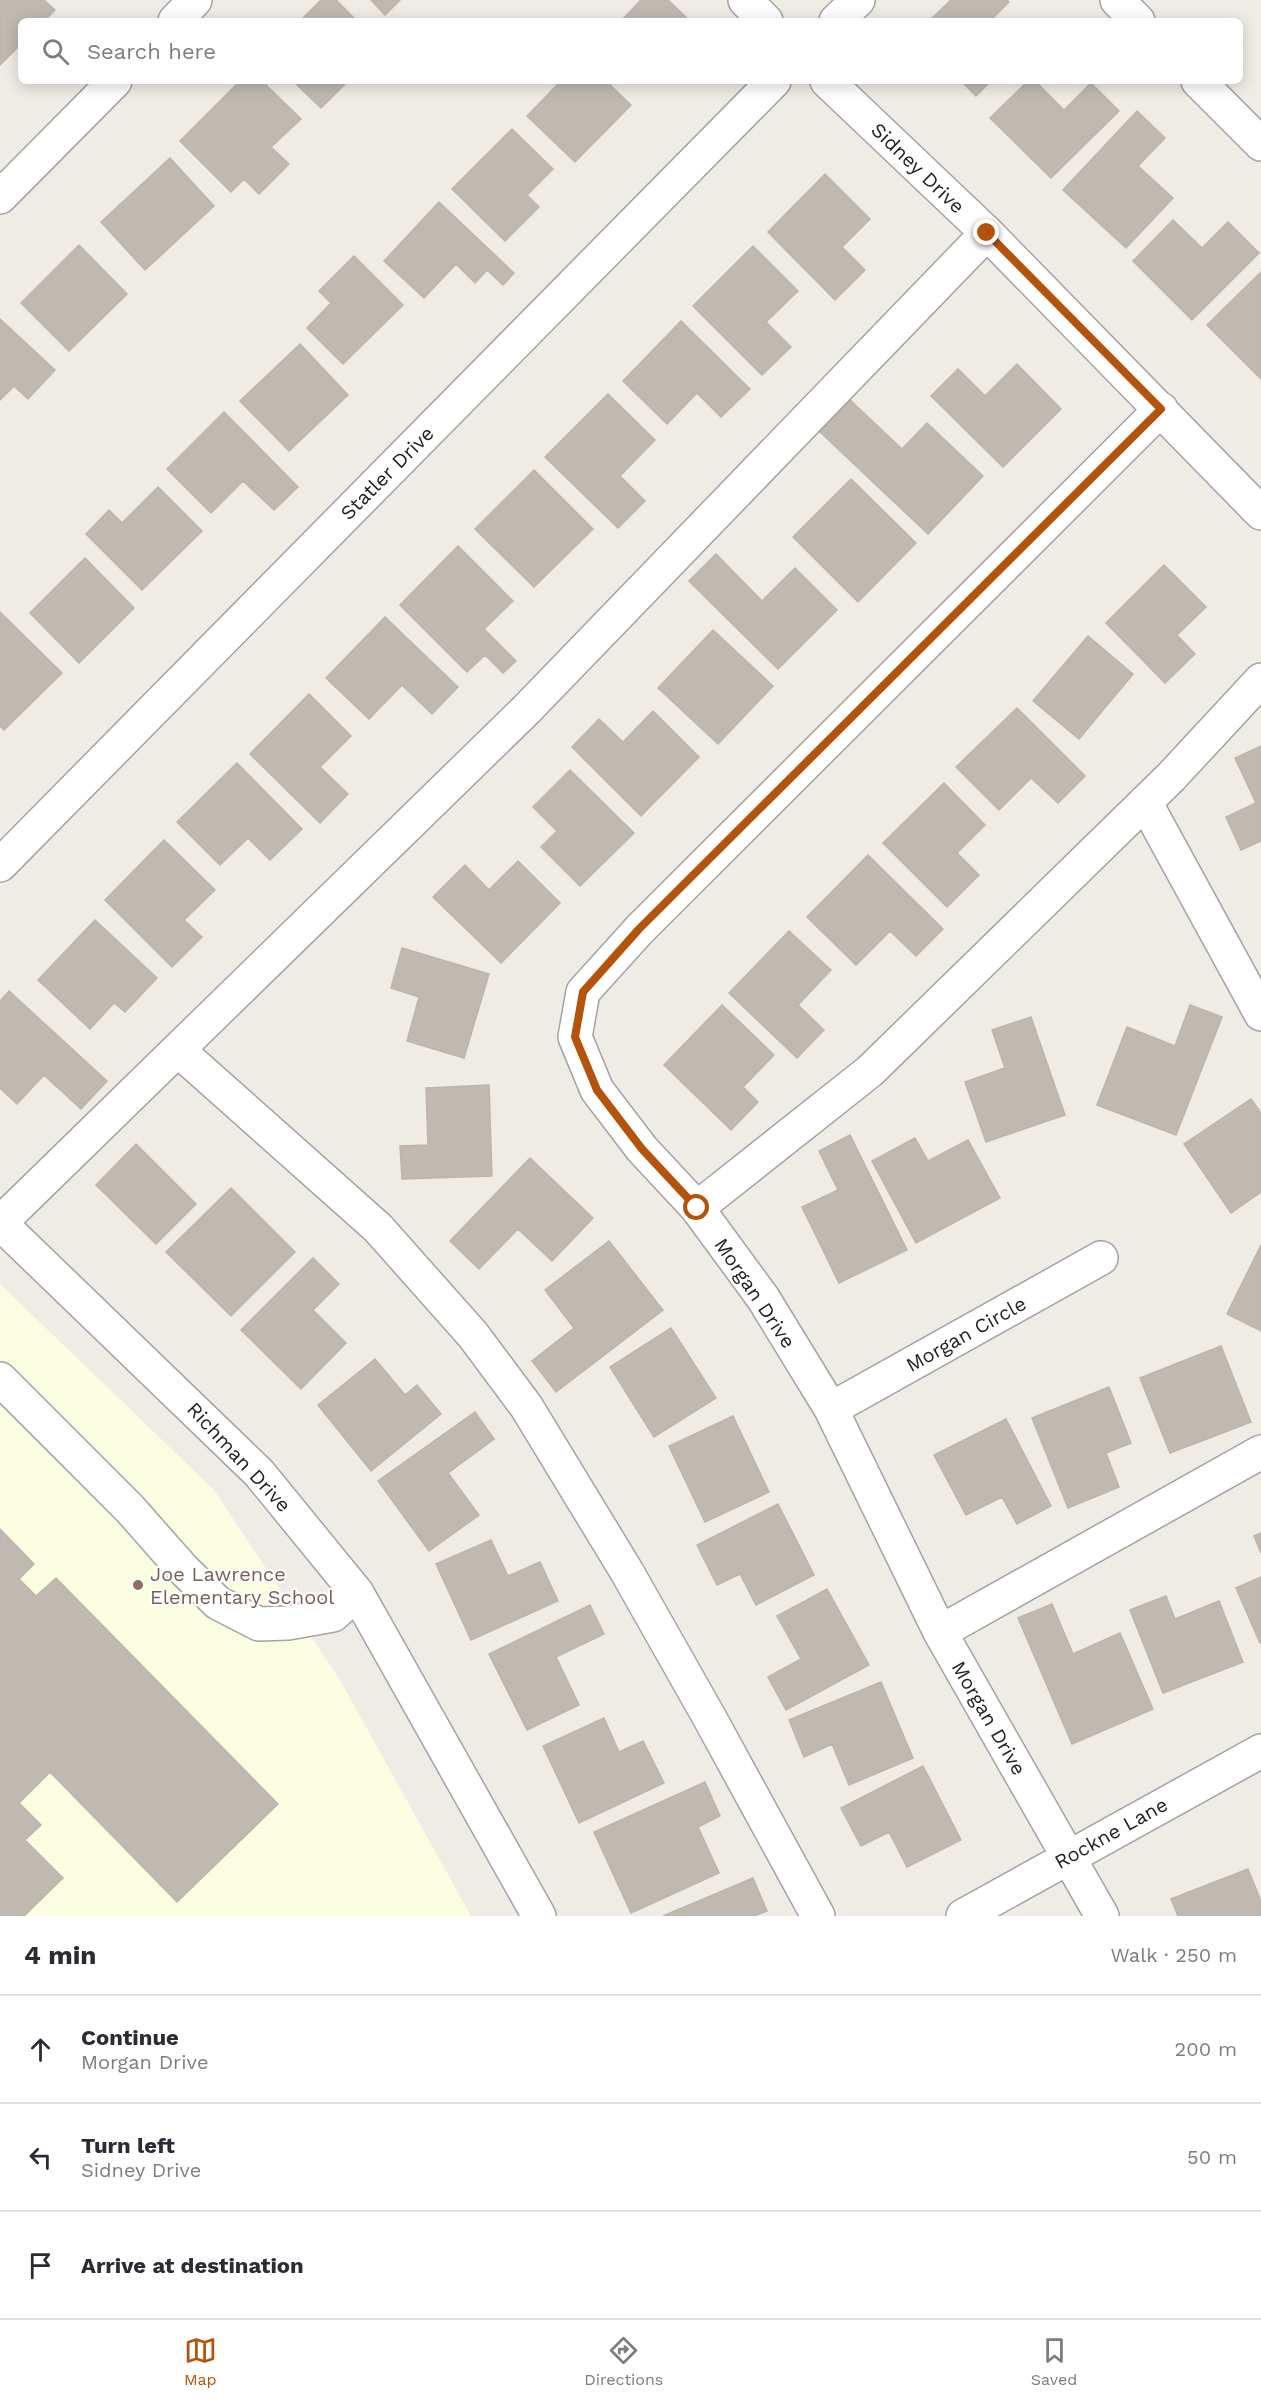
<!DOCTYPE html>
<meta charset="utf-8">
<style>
:root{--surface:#fff;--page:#f2f2f3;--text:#2b2b33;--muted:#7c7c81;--line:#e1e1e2;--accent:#b45309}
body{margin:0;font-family:"Work Sans",sans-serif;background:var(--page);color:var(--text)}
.stop{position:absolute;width:18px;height:18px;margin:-14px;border:4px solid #b45309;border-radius:50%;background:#fff}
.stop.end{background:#b45309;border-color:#fff;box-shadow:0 2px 6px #0008}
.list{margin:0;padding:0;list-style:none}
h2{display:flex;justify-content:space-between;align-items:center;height:78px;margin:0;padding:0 24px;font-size:26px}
h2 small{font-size:20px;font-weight:400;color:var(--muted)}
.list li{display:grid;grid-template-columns:39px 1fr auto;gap:18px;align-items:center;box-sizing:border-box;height:108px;padding:0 24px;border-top:2px solid var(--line)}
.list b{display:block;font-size:22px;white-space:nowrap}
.list p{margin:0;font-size:20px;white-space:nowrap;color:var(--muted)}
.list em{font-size:20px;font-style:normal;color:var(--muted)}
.icon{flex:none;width:33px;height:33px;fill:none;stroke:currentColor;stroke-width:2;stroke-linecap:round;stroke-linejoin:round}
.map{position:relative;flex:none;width:1261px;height:1916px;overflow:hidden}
.search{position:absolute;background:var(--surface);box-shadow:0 3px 15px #0003;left:18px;right:18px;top:18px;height:66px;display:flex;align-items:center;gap:15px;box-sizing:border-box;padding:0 21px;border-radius:9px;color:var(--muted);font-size:22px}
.sheet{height:402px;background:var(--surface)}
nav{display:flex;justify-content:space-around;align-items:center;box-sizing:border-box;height:84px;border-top:2px solid var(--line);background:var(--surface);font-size:16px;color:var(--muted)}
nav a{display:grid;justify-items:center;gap:3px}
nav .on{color:var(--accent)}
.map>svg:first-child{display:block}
.education{fill:#fbfde0}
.building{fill:#bfb9b2;stroke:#bfb4a9;stroke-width:1.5}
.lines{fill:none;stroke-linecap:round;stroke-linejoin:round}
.minor-casing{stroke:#a3a3a3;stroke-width:36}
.minor{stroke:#fff;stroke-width:33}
.route{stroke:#b45309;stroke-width:8}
.education-dot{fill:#8d6e63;stroke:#fff;stroke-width:2}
.labels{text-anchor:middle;stroke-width:4.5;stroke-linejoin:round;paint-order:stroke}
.street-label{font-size:20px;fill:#1f1f1f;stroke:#fff}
.education-label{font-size:20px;fill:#785e54;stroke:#fff;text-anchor:start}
</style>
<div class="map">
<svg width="1261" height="1916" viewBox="0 0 1261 1916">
<rect width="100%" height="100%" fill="#efece5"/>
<path class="education" d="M0 1284 214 1490 340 1680 471 1916H0Z"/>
<path class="building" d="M0 0H44L55 10 44 21H21V44L0 65Z
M321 0H336L357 21H300Z
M371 0H400L385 15Z
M641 0H668L690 21H621Z
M951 0H1007L1009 2 990 21H929Z
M240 81H262L301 119 271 147 289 164 259 194 244 179 231 192 180 141Z
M293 81H348L321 108Z
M561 81H606L631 105 575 162 527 116Z
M961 81H991L976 96Z
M1028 81H1035L1064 110 1091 83 1119 111 1051 178 990 118Z
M1137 111 1165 138 1138 166 1173 198 1126 248 1063 190Z
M512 129 553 169 527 195 539 207 505 241 452 189Z
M170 158 214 206 145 270 101 222Z
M825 174 870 219 842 247 865 270 835 300 768 232Z
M439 202 514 273 503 285 487 270 475 283 456 264 424 298 384 261Z
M1173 220 1202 248 1228 222 1259 253 1192 320 1133 261Z
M79 245 127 294 69 351 21 303Z
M753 246 798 291 766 322 791 347 762 375 693 306Z
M354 256 403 305 343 364 307 328 331 303 319 291Z
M1261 272V379L1207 325Z
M0 319 55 370 28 399 14 386 0 400Z
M681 321 750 389 721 417 697 393 667 424 623 381Z
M300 344 348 395 289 451 240 401Z
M1017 364 1061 409 1003 467 931 396 958 369 985 396Z
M608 394 655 440 620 476 645 501 618 528 545 457Z
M849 399 902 449 927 423 983 476 928 534 819 431Z
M224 412 298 487 274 510 243 481 211 513 167 469Z
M534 470 593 529 534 587 475 529Z
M851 479 916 543 858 602 793 537Z
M158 487 202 531 142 590 86 534 109 510 122 523Z
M458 546 513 601 484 629 516 661 503 673 485 655 467 672 400 605Z
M716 554 762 601 795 568 837 610 778 669 689 581Z
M85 558 134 608 79 663 30 613Z
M1164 565 1206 607 1177 635 1195 654 1165 683 1106 623Z
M0 612 62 673 4 730 0 726Z
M385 617 458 687 432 714 402 685 369 719 326 678Z
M713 630 773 686 718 744 658 688Z
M1088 636 1133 674 1079 739 1033 701Z
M309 694 351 736 320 767 348 794 320 823 250 754Z
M1017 708 1085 776 1058 803 1031 778 999 810 956 767Z
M653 711 699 757 641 816 572 747 599 719 623 742Z
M1261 746V841L1241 850 1226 817 1256 803 1235 758Z
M237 763 302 829 270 860 248 838 220 865 177 822Z
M570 770 634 833 580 886 541 847 557 831 533 807Z
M944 783 985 825 957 853 979 875 947 907 883 843Z
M164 840 215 890 184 920 202 937 172 967 105 900Z
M868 855 943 929 916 956 890 931 856 965 807 917Z
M518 861 560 903 501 963 433 897 465 865 489 890Z
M95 920 157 978 125 1012 114 1003 90 1029 38 980Z
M789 931 831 970 798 1005 824 1030 797 1058 729 993Z
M402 948 489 974 464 1058 407 1041 419 997 391 988Z
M9 991 107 1081 81 1109 44 1075 17 1104 0 1088V1001Z
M722 1005 774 1055 743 1087 758 1102 731 1130 664 1065Z
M1190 1005 1222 1017 1176 1135 1097 1105 1127 1027 1175 1046Z
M1031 1017 1065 1115 986 1142 965 1082 1005 1068 992 1030Z
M489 1085 492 1176 402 1179 400 1146 428 1145 426 1088Z
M1251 1099 1261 1113V1192L1231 1213 1184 1144Z
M850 1135 907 1250 839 1283 802 1207 838 1190 819 1151Z
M915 1138 928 1161 968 1140 1000 1198 916 1243 872 1161Z
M136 1144 196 1204 156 1244 96 1185Z
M530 1158 593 1218 552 1261 518 1229 479 1269 450 1241Z
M231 1188 295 1252 231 1316 166 1252Z
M609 1241 663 1310 556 1392 532 1361 574 1328 545 1290Z
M1261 1245V1331L1227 1314Z
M313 1258 339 1284 313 1310 346 1343 301 1389 241 1330Z
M671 1328 716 1398 654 1437 610 1367Z
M1221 1346 1251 1422 1170 1453 1140 1378Z
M375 1359 405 1395 417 1385 441 1414 371 1471 318 1405Z
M1109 1387 1131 1443 1106 1453 1119 1487 1068 1508 1032 1418Z
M475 1412 494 1439 448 1473 479 1515 429 1551 378 1481Z
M733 1416 769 1492 705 1522 669 1446Z
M1006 1419 1051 1506 1017 1524 1002 1497 966 1515 934 1455Z
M778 1504 814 1575 756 1605 740 1574 717 1585 697 1545Z
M0 1529 34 1564 19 1579 36 1596 56 1578 278 1804 177 1902 50 1772 19 1803 41 1825 25 1840 63 1878 24 1916H0Z
M1261 1533V1553L1254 1536Z
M491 1540 508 1576 540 1562 558 1601 471 1640 436 1564Z
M1261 1577V1643H1260L1236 1588Z
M827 1589 869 1665 786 1710 768 1677 801 1659 777 1616Z
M1166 1596 1175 1619 1219 1601 1243 1662 1163 1693 1130 1610Z
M1052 1604 1073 1654 1120 1633 1153 1709 1072 1744 1018 1618Z
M590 1605 604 1634 556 1657 579 1705 527 1730 489 1654Z
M881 1682 913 1758 849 1785 832 1744 804 1757 789 1720Z
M604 1718 619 1752 643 1741 664 1783 579 1823 543 1746Z
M923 1766 961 1840 907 1867 889 1832 861 1846 841 1808Z
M705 1782 720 1816 698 1827 719 1873 631 1913 594 1832Z
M1248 1869 1261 1901V1916H1178L1171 1899Z
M753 1878 767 1911 754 1916H663Z"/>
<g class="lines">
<g class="minor-casing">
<path id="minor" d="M745 0 766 21
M1117 0 1138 21
M175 21 195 0
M836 21 858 0
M827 81 987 233 1261 513
M1198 81 1261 144
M0 197 115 81
M1145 802 1261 1014
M0 865 774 81
M178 1050 378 1228 473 1335 526 1406 627 1572 708 1715 818 1916
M697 1208 870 1071 1171 777 1261 680
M0 1223 526 710 987 233
M0 1223 259 1473 357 1593 539 1916
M0 1379 130 1509 183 1569 218 1603 259 1624 288 1623 333 1615 357 1593
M831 1409 1101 1258
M940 1632 1261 1452
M963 1916 1261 1751
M1102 1916 940 1632 831 1409 763 1298 697 1208 642 1149 597 1090 575 1037 583 992 640 929 1161 409"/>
</g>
<use href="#minor" class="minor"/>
</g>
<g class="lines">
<path class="route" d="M697 1208 642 1149 597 1090 575 1037 583 992 639 929 1161 409 987 233"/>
</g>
<circle class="education-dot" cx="138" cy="1585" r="6"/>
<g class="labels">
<g class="street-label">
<text transform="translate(918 168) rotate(44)" y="7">Sidney Drive</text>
<text transform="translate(387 473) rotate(-45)" y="7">Statler Drive</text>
<text transform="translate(755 1293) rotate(56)" y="7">Morgan Drive</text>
<text transform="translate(966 1334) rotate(-29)" y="7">Morgan Circle</text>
<text transform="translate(239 1457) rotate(47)" y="7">Richman Drive</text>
<text transform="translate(989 1718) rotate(60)" y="7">Morgan Drive</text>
<text transform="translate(1111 1833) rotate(-29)" y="7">Rockne Lane</text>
</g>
<g class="education-label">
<text x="150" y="1581">Joe Lawrence<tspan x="150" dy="23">Elementary School</tspan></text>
</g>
</g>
</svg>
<div class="stop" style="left:697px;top:1208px"></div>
<div class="stop end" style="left:987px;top:233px"></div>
<div class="search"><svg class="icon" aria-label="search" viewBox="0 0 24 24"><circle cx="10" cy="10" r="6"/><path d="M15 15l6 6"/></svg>Search here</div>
</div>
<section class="sheet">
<h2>4 min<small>Walk · 250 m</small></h2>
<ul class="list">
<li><svg class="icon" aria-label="ahead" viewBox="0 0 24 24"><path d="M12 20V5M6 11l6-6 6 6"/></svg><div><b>Continue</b><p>Morgan Drive</p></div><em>200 m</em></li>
<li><svg class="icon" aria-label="left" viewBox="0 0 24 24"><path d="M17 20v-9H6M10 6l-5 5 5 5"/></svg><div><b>Turn left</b><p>Sidney Drive</p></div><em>50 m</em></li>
<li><svg class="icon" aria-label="arrive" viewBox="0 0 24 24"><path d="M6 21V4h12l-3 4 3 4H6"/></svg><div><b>Arrive at destination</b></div></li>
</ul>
</section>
<nav>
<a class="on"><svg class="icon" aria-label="map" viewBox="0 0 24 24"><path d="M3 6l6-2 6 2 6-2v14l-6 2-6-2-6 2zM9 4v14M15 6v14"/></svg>Map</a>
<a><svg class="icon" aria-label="directions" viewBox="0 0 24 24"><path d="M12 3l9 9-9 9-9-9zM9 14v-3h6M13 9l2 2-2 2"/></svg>Directions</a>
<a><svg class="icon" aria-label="saved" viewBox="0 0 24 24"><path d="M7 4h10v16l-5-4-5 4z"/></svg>Saved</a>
</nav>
